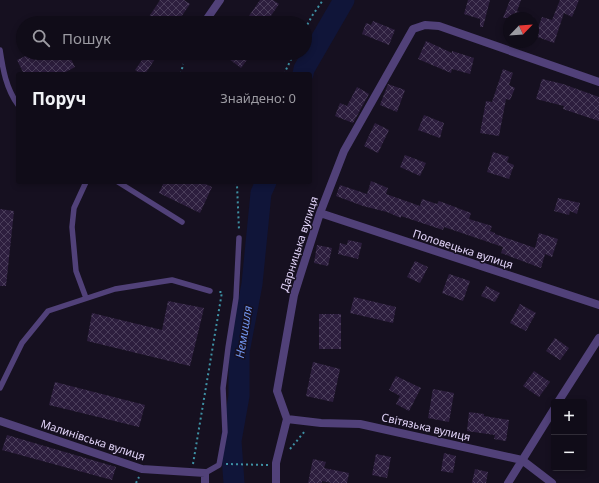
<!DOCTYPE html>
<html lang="uk">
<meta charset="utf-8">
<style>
:root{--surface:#100c18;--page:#191521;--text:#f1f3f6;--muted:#9c9ba2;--line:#302c37}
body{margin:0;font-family:"Noto Sans",sans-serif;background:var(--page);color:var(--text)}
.controls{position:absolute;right:12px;bottom:12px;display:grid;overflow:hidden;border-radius:4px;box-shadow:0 2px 6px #0003}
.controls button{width:36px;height:36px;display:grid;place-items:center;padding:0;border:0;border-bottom:1px solid var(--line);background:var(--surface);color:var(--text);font:20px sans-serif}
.compass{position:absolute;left:503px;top:12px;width:36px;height:36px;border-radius:50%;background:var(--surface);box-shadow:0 2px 6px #0003;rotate:65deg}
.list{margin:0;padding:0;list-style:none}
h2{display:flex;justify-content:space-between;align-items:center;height:52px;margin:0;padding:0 16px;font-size:17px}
h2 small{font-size:13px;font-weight:400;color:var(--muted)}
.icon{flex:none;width:22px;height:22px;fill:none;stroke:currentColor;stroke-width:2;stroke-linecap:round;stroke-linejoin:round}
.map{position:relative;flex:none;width:599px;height:483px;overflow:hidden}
.search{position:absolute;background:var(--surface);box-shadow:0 2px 6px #0003;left:16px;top:16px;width:296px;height:44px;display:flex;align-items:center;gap:10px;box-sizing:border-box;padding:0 14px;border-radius:22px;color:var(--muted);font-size:15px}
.panel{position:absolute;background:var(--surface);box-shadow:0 2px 6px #0003;left:16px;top:72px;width:296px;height:112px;border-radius:4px}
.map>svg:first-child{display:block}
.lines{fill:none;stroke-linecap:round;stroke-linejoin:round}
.river{stroke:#101539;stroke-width:21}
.building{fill:url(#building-cross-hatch)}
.path{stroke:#3e91a4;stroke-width:2;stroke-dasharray:2 3;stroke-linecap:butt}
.service{stroke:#514179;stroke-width:5.5}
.minor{stroke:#514179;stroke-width:8}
.labels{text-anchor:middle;stroke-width:3;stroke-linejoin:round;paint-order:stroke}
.street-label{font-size:11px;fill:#e2d4f9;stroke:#161020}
.water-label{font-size:12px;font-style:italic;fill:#7094ec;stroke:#161020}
</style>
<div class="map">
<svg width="599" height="483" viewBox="0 0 599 483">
<defs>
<pattern id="building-cross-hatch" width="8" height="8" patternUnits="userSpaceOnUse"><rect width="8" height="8" fill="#2d1e3e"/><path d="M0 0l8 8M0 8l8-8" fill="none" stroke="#4b3e5b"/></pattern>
</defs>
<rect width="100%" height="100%" fill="#161020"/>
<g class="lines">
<path class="river" d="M303 74 304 69 344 0
M234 483 231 441 239 396V352L252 284 261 193 266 182"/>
</g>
<path class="building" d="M160 0H184L190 4 177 23H145Z
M260 0H273L279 4 266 23H259L249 16Z
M468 0H490L483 27H480V19L464 14Z
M510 0H521L517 11 534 17 533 18H503Z
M560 0H579L572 17 564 13 554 43 535 36 542 17 552 20Z
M373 21 395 30 389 45 362 34 366 23 371 25Z
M426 41 452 53V51L474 58 470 74 452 69 451 73 418 59Z
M32 53H68L75 67 62 74H24L17 60Z
M131 53H159L145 74H141L135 70 142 60Z
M221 53H252L241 68Z
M503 69 513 73 509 85 515 88 510 100 506 99 499 136 480 133 486 101 492 102Z
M542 79 563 84 599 97V121L563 109 564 106 536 99Z
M388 84 405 90 397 112 380 105Z
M357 87 369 94 353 123 335 116 340 103 347 106Z
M424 115 444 123 440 138 418 130Z
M375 123 389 130 378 153 364 146Z
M493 152 509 157 507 162 514 165 509 179 487 172Z
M405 155 426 163 420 176 400 167Z
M371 181 388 188 386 194 420 206 422 199 437 204 439 201 471 213 469 219 492 226 490 231 495 233V234L535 248 539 233 558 239 552 257 545 254 541 268 501 253 503 247 444 227 443 230 401 216V218L387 212 363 206 336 196 340 185 367 194Z
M164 182H201L212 187 200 213 159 193Z
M558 198 580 203 577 214 570 211 569 215 554 211Z
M0 209 14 211 6 286H0Z
M348 240 362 243 358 259 338 254 340 243 347 245Z
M317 245 332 248 328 266 314 263Z
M415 261 428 267 420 283 407 277Z
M449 274 470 281 463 301 442 293Z
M486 286 500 293 495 302 481 296Z
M354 297 396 307 393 323 350 313Z
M168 301 204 308 190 366 87 341 92 313 162 330Z
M520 304 536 313 526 331 510 323Z
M319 314H341V349H319Z
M555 338 569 348 560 360 546 351Z
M313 362 340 369 333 402 306 396Z
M534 371 550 382 539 397 523 386Z
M396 376 421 388 409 411 396 404 400 396 389 390Z
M55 382 145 405 139 427 49 405Z
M433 389 454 393 449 422 428 418Z
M469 412 484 414V416L509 420 506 441 494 439 495 435 467 431Z
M7 435 116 467 112 480 2 450Z
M444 453 456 456 453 473 441 471Z
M376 454 391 457 387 478 372 475Z
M313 459 326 462 324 468 349 473 347 483H332L322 481V483H308Z
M475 469 488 472 486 483H472Z"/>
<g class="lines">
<path class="path" d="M305 29 312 16 323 0
M181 74 183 64
M284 74 294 53
M235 182 237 185 239 230
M290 449 305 431
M193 464 222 292H219
M226 464 268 465
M136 483 139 477"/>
<path class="service" d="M0 50C3 70 6 88 18 105
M118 182 182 222
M86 298 76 271 72 227 74 208 86 182
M0 388 22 343 48 311 115 289 172 280 210 291
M205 473 219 465 225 432 223 388 228 348 236 298 239 238"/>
<path class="minor" d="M204 23 220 0
M185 55 186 53
M320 213 599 305
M558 402 599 338
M287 419 321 423 360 424 522 460 552 483
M0 421 142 469 205 473V483
M276 483V463L287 419 277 391 294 295 320 213 344 151 413 29 425 25 439 26 599 82
M508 483 554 409"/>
</g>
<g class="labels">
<g class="street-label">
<text transform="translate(299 244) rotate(-72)" y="4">Дарницька вулиця</text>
<text transform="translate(463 249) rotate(18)" y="4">Половецька вулиця</text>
<text transform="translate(426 427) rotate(13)" y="4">Світязька вулиця</text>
<text transform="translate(93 440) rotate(18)" y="4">Малинівська вулиця</text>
</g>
<g class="water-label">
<text transform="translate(244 332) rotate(-81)" y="4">Немишля</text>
</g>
</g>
</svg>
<div class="controls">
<button>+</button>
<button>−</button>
</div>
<svg class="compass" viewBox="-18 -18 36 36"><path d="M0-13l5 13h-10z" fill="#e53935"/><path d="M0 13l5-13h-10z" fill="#9c9ba2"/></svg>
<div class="search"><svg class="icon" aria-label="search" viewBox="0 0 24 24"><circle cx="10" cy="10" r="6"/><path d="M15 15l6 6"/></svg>Пошук</div>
<section class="panel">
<h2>Поруч<small>Знайдено: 0</small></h2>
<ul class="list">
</ul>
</section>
</div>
